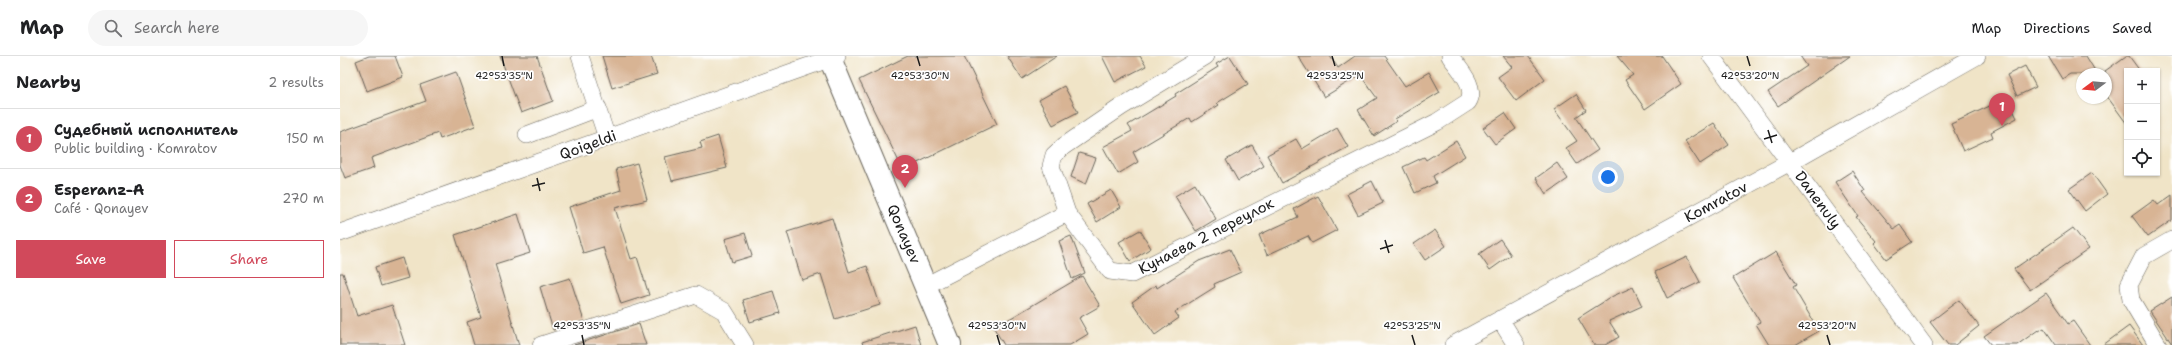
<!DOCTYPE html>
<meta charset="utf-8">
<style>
:root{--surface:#fff;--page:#f6f6f6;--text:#202124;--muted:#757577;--line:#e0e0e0;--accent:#d1495b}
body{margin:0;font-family:"Shantell Sans",sans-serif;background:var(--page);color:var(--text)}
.controls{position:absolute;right:12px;top:12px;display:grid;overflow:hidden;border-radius:0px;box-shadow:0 1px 3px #0004}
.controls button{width:36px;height:36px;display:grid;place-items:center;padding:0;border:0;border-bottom:1px solid var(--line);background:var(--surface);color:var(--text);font:20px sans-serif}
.compass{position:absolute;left:1736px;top:12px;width:36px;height:36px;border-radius:50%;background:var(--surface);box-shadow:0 1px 3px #0004;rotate:254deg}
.you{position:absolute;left:1268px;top:121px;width:14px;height:14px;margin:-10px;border:3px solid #fff;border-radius:50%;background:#1a73e8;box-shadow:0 0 0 6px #1a73e833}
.badge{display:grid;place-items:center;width:26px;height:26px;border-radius:50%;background:var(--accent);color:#fff;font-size:13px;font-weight:700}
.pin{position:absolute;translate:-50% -33px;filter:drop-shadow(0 1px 2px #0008)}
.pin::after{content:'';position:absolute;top:21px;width:14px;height:12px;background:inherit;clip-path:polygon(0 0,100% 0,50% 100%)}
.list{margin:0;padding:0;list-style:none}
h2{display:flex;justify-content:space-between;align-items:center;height:52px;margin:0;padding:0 16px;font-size:17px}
h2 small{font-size:13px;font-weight:400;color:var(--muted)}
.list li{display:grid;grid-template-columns:26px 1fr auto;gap:12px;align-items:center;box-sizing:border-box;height:60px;padding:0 16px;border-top:1px solid var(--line)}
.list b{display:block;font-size:15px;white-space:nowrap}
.list p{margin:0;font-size:13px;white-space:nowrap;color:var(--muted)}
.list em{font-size:13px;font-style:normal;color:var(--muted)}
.actions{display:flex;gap:8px;padding:12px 16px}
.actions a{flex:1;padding:9px 0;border:1px solid var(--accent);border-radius:0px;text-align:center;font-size:14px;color:var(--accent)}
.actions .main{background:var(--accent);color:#fff}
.icon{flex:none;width:22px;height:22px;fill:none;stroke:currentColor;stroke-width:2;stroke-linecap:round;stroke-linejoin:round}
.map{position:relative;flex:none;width:1832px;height:289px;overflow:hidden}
header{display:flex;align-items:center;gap:24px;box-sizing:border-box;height:56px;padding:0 20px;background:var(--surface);border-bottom:1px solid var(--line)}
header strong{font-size:19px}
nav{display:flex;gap:22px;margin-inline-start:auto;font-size:14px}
.search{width:280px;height:36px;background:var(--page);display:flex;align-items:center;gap:10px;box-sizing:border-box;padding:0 14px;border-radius:22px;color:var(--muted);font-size:15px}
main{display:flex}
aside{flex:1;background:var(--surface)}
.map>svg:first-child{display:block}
.building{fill:#d8b494}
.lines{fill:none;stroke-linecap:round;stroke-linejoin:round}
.minor-casing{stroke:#666258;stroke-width:18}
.major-casing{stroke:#666258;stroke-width:24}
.minor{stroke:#fff;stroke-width:17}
.major{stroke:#fff;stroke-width:22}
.ticks{fill:none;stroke:#1c1c1c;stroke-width:1.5}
.labels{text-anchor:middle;stroke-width:3.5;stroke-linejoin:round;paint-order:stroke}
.street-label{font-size:15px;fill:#1c1c1c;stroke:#fff}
.ticks-label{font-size:10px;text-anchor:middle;fill:#1c1c1c;stroke:#fff;stroke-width:3.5;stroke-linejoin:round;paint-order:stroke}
</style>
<header>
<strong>Map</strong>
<div class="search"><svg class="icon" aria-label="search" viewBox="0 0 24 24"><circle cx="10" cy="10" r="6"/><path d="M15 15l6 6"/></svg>Search here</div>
<nav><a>Map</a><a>Directions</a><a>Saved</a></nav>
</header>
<main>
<aside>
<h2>Nearby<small>2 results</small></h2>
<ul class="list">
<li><span class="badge">1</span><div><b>Судебный исполнитель</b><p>Public building · Komratov</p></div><em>150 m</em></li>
<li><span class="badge">2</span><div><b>Esperanz-A</b><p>Café · Qonayev</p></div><em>270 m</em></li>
</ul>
<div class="actions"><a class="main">Save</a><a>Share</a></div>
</aside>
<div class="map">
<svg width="1832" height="289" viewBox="0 0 1832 289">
<rect width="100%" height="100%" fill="#fff"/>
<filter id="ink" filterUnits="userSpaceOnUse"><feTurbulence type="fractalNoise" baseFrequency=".025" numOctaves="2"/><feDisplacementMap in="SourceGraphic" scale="8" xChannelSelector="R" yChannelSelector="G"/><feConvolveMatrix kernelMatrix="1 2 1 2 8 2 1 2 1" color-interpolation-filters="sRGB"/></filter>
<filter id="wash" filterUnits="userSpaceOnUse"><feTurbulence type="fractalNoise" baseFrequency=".012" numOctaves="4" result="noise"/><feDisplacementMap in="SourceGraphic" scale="16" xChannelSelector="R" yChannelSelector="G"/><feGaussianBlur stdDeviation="0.9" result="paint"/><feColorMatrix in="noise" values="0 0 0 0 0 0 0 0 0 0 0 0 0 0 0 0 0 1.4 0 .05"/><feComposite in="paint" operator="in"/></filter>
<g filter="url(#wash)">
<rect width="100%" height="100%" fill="#f0e4c7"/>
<g id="blocks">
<path class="building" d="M29 0H55L63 21 27 35 16 5Z
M160 0H197L213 45 181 57Z
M262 0H311L317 18 272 32Z
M568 0H624L657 68 563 114 519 24Z
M667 0H717L682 23Z
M762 0H800L806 10 775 26Z
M890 0 908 28 877 47 879 49 852 66 850 62 793 96 798 106 778 118 763 91 792 75 788 69 836 40 835 38 878 11 876 8Z
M958 0H990L998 12 1015 0H1044L1065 30 1089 16 1100 36 1055 63 1057 65 1034 80 1018 54 1037 42 1020 19 984 41Z
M1163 0H1188L1205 23 1176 45 1158 21 1172 11Z
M1277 0H1322L1341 28 1305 53 1285 24 1293 19Z
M1460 0H1510L1438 50 1428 36 1467 10Z
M1708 0H1746L1757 18H1730L1722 23Z
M1786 0H1789L1800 15H1787V68L1766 39 1765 15Z
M1685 10 1696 31 1677 40 1667 19Z
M116 16 135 70 100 83 98 77 31 102 34 112 5 122 0 109V76L86 45 80 29Z
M724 30 738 56 713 69 699 44Z
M1236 38 1246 54 1236 61 1258 94 1237 108 1226 92 1237 85 1214 53Z
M1667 42 1677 62 1651 76 1653 81 1623 95 1611 68Z
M1165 57 1176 73 1155 88 1143 72Z
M1374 67 1389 89 1360 108 1345 85Z
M997 72 1008 91 942 127 927 99 956 83 962 93Z
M378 80 387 112 332 125 325 101 362 92 360 86Z
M1116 85 1125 100 1093 120 1096 127 1075 137 1063 111 1084 101 1086 104Z
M912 89 924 110 898 125 886 104Z
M739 97 756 102 746 128 731 121Z
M297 107 307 144 275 152 291 203 297 201 309 239 281 248 263 191 243 197 229 151 281 134 276 113Z
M1217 107 1228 123 1206 138 1196 122Z
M1512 115 1525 135 1523 136 1554 173 1560 169 1572 186 1546 203 1534 187 1536 185 1516 161 1518 160 1495 126Z
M1752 117 1767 138 1745 155 1729 133Z
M1032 125 1043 147 1018 159 1007 138Z
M855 128 876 163 856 175 835 140Z
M771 134 781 151 757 166 747 148Z
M1832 139V164L1808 181 1792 160 1814 144 1818 149Z
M978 140 997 174 972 187 968 180 927 199 919 179 958 161 954 153Z
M178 158 190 197 155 208 179 289H134L127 266 141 261 115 179Z
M492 162 509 216 527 210 540 249 495 263 481 218 462 224 447 176Z
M1733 172 1749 193 1690 234 1674 213Z
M800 174 811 192 790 205 779 186Z
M1095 174 1106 190 1085 204 1074 188Z
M405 177 412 200 392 206 385 183Z
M731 180 745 217 732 223 719 185Z
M1160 183 1171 199 1150 214 1139 198Z
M890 193 901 216 874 228 875 231 835 256 839 262 815 279 792 246 816 229 817 232 859 205Z
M1436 196 1456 229 1453 231 1479 275 1455 289H1429L1416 268 1420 266 1393 222Z
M1347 201 1360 226 1327 242 1315 216Z
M62 202 68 222 41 230 35 211Z
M0 217H3L17 260 52 249 65 289H0Z
M742 220 760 250 739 262 748 278 730 289H664L654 272Z
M230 222 244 265 213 274 200 231Z
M1293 231 1302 250 1269 265 1279 281 1265 289H1254L1238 262 1273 240Z
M433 235 440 257 410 266 403 244Z
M1706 237 1728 268 1733 265 1750 289H1716L1704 272 1699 275 1698 274 1677 289H1651L1644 280Z
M1832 241V288L1810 255Z
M1619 244 1639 270 1615 289H1608L1590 266Z
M299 268 306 289H234Z
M575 269 581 289H523L522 286Z
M1789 270 1803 289H1763Z"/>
</g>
</g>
<g filter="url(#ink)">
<use href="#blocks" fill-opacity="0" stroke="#666258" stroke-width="1"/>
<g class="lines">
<g class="minor-casing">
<path id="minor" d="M240 0 267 82
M865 0 781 51 724 90 714 99 711 110 727 157 770 215 792 218 1097 66 1128 46C1138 31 1118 12 1110 0
M1371 0 1584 289
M187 79 258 52
M0 177 497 0
M585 230 727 157
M1160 263 1176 289
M201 289 356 239 384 255 405 289
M1113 289 1450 106 1637 0
M1818 289 1791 244 1789 229 1804 200 1832 184"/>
</g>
<g class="major-casing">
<path id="major" d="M489 0 610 289"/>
</g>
<use href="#minor" class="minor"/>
<use href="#major" class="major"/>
</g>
</g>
<path class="ticks" d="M162 0 164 10M577 0 580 10M992 0 995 10M1407 0 1410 10M1428 74 1432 87M1424 83 1437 79M197 122 200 135M192 130 205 127M1045 184 1049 197M1040 193 1053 189M242 279 244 289M657 279 660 289M1072 279 1075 289M1487 279 1490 289"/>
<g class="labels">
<g class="street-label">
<text transform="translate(248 89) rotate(-20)" y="5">Qoigeldi</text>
<text transform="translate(1478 144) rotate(54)" y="5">Danenuly</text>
<text transform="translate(1376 146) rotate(-28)" y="5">Komratov</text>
<text transform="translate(564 178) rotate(67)" y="5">Qonayev</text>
<text transform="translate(866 180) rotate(-27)" y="5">Кунаева 2 переулок</text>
</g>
</g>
<g class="ticks-label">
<text x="164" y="23">42°53'35"N</text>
<text x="580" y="23">42°53'30"N</text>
<text x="995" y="23">42°53'25"N</text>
<text x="1410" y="23">42°53'20"N</text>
<text x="242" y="273">42°53'35"N</text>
<text x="657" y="273">42°53'30"N</text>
<text x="1487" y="273">42°53'20"N</text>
<text x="1072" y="273">42°53'25"N</text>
</g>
</svg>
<div class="controls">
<button>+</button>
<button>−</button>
<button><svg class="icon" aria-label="locate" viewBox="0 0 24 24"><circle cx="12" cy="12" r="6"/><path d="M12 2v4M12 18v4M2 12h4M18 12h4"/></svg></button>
</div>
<svg class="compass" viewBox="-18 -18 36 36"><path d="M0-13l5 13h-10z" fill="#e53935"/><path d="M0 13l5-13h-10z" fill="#757577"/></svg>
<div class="you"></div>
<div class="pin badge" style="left:1662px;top:70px">1</div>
<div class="pin badge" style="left:565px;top:132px">2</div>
</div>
</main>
